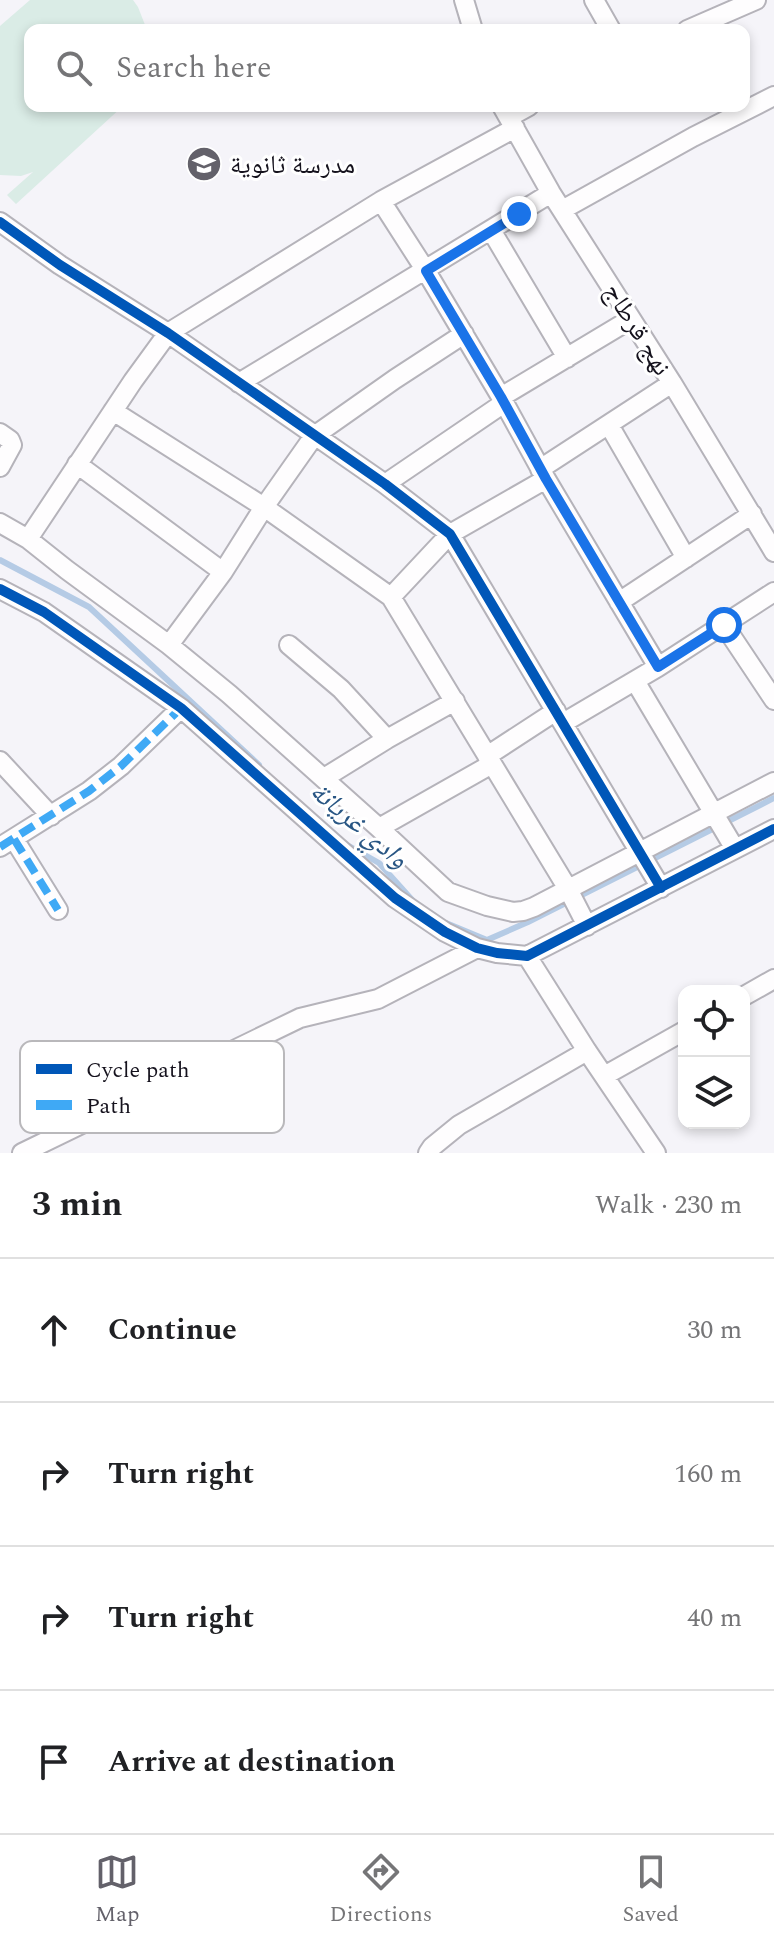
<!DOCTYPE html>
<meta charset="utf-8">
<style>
:root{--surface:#fff;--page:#f2f2f2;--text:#202124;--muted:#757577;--line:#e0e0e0;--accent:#63616a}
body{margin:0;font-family:Spectral,"Noto Naskh Arabic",serif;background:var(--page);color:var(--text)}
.controls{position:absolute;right:24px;bottom:24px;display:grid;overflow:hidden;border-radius:16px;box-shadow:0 4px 12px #0003}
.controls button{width:72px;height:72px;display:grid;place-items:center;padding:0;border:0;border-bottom:2px solid var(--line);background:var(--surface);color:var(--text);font:40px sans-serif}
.stop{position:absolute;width:24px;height:24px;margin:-18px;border:6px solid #1a73e8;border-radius:50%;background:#fff}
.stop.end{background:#1a73e8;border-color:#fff;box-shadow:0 2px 8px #0008}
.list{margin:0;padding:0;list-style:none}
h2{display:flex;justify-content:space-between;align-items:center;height:104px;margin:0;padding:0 32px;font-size:34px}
h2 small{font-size:26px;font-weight:400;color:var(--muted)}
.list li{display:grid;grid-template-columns:52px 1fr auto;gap:24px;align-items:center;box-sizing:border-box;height:144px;padding:0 32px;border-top:2px solid var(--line)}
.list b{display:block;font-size:30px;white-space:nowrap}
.list em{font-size:26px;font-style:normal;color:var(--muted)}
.icon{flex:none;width:44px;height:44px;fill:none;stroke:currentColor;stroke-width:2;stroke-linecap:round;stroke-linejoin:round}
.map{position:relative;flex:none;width:774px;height:1153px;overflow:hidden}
.search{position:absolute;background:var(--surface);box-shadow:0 4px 12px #0003;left:24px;right:24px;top:24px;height:88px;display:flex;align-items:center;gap:20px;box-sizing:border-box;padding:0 28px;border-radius:16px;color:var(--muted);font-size:30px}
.sheet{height:680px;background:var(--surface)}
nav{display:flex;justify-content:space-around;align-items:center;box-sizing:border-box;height:112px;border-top:2px solid var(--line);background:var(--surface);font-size:22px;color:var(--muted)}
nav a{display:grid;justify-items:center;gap:4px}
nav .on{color:var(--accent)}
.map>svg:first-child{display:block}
.garden{fill:#daece6}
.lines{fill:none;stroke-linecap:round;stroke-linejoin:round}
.stream{stroke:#b5cbe5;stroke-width:6}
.minor-casing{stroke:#b5b3ba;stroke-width:22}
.minor{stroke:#fefdfe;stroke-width:18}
.quiet{stroke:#3fa9f5;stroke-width:8;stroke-dasharray:16 8;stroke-linecap:butt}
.cycleway-casing{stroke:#fff;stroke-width:15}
.cycleway{stroke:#0057b8;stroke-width:10}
.route{stroke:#1a73e8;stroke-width:10}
.labels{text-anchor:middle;stroke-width:6;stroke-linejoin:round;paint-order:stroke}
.poi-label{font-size:26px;fill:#15121d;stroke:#fff;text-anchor:start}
.street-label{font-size:26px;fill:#15121d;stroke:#fff}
.water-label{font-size:28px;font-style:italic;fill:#295684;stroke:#fff}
.key{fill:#fff;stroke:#b9b8bb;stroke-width:2}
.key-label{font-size:22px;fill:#15121d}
</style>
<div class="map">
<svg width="774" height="1153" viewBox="0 0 774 1153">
<rect width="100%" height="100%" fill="#f5f4f9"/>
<path class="garden" d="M30 0H133L138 7 147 30H30V106H123L16 204 7 195 33 172 21 176 0 175V26Z"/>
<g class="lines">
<path class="stream" d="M0 560 89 607 259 765
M347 845 379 863 414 902
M446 923 487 940 528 922 774 798"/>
<g class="minor-casing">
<path id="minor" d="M464 0 473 30
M594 0 611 30
M687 30 756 0
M502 106 551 193 672 383 774 552
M509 117 529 106
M381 201 426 271 501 397 546 479 658 667 563 723
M562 210 693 137 774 96
M0 222 60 265 168 333 385 484 450 534 661 888
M491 230 567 358
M239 383 551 193
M501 397 631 319
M113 411 264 507 391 597 568 889 587 926
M609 425 686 558
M0 433 10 440 12 445 0 467
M77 464 223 572
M540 469 672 383
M385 484 504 403
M0 523 28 539 133 381 168 333 381 201 515 128
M28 539 67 570 169 645 229 694 379 828 448 892 487 906 513 912 523 911 534 907 774 782
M0 589 44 612 181 708 395 898 445 932 477 948 497 953 527 956 774 829
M391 597 450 534 546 479
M619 602 752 514
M724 625 774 700
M169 645 223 572 264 507 314 436 395 379 464 334
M289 645 341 689 387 739
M658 667 774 592
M635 681 735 849
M487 756 556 711
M0 761 51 816
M324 778 387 739 455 701
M379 828 492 764
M14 839 58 910
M0 847 89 791 121 766 181 708
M527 956 587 1051 656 1153
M744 996 774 979
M604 1076 684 1031
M22 1153 300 1018 378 999 477 948
M428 1153 432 1147 459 1125 587 1051"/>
</g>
<use href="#minor" class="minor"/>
<path class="quiet" d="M14 839 58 910
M0 847 89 791 121 766 181 708"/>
<g class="cycleway-casing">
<path id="cycleway" d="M0 222 60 265 168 333 385 484 450 534 661 888
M0 589 44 612 181 708 395 898 445 932 477 948 497 953 527 956 774 829"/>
</g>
<use href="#cycleway" class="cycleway"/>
</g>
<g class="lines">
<path class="route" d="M519 214 426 271 501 397 546 479 658 667 724 625"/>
</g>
<defs>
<g id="school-disc" transform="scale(1.8)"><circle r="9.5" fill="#63616a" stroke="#fff"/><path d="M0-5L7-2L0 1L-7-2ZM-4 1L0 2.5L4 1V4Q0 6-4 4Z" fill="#fff"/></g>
</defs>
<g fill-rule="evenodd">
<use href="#school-disc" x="204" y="164"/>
</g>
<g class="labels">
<g class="poi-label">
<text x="230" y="173">مدرسة ثانوية</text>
</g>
<g class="street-label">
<text transform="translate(638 329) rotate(58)" y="9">نهج قرطاج</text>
</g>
<g class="water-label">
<text transform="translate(360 824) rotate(40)" y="10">وادي غريانة</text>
</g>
</g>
<rect x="20" y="1041" width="264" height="92" rx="12" class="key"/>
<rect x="36" y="1064" width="36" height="10" fill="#0057b8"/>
<rect x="36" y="1100" width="36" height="10" fill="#3fa9f5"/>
<g class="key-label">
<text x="86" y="1077">Cycle path</text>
<text x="86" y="1113">Path</text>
</g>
</svg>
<div class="controls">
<button><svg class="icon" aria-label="locate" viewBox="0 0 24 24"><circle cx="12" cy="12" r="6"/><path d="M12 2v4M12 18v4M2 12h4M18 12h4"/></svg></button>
<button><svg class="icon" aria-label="layers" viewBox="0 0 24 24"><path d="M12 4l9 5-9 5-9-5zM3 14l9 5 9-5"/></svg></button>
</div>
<div class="stop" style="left:724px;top:625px"></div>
<div class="stop end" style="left:519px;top:214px"></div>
<div class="search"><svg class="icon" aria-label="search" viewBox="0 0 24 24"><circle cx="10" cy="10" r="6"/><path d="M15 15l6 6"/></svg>Search here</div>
</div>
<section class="sheet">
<h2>3 min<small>Walk · 230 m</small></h2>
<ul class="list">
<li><svg class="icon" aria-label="ahead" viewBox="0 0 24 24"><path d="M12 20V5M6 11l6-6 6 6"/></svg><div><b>Continue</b></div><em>30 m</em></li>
<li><svg class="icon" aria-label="right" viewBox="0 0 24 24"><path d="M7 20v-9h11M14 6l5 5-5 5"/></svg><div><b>Turn right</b></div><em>160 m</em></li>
<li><svg class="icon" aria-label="right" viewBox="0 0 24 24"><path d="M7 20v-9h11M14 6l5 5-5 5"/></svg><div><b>Turn right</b></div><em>40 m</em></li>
<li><svg class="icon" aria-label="arrive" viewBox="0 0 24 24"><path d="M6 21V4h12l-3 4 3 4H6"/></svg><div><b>Arrive at destination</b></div></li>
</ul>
</section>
<nav>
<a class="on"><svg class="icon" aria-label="map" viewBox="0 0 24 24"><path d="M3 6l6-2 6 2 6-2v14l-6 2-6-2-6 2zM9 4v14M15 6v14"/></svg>Map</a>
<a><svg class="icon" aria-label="directions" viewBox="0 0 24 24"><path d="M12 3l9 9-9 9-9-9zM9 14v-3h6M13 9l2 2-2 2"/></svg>Directions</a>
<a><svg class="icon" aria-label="saved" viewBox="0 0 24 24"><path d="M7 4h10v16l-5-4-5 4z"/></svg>Saved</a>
</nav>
